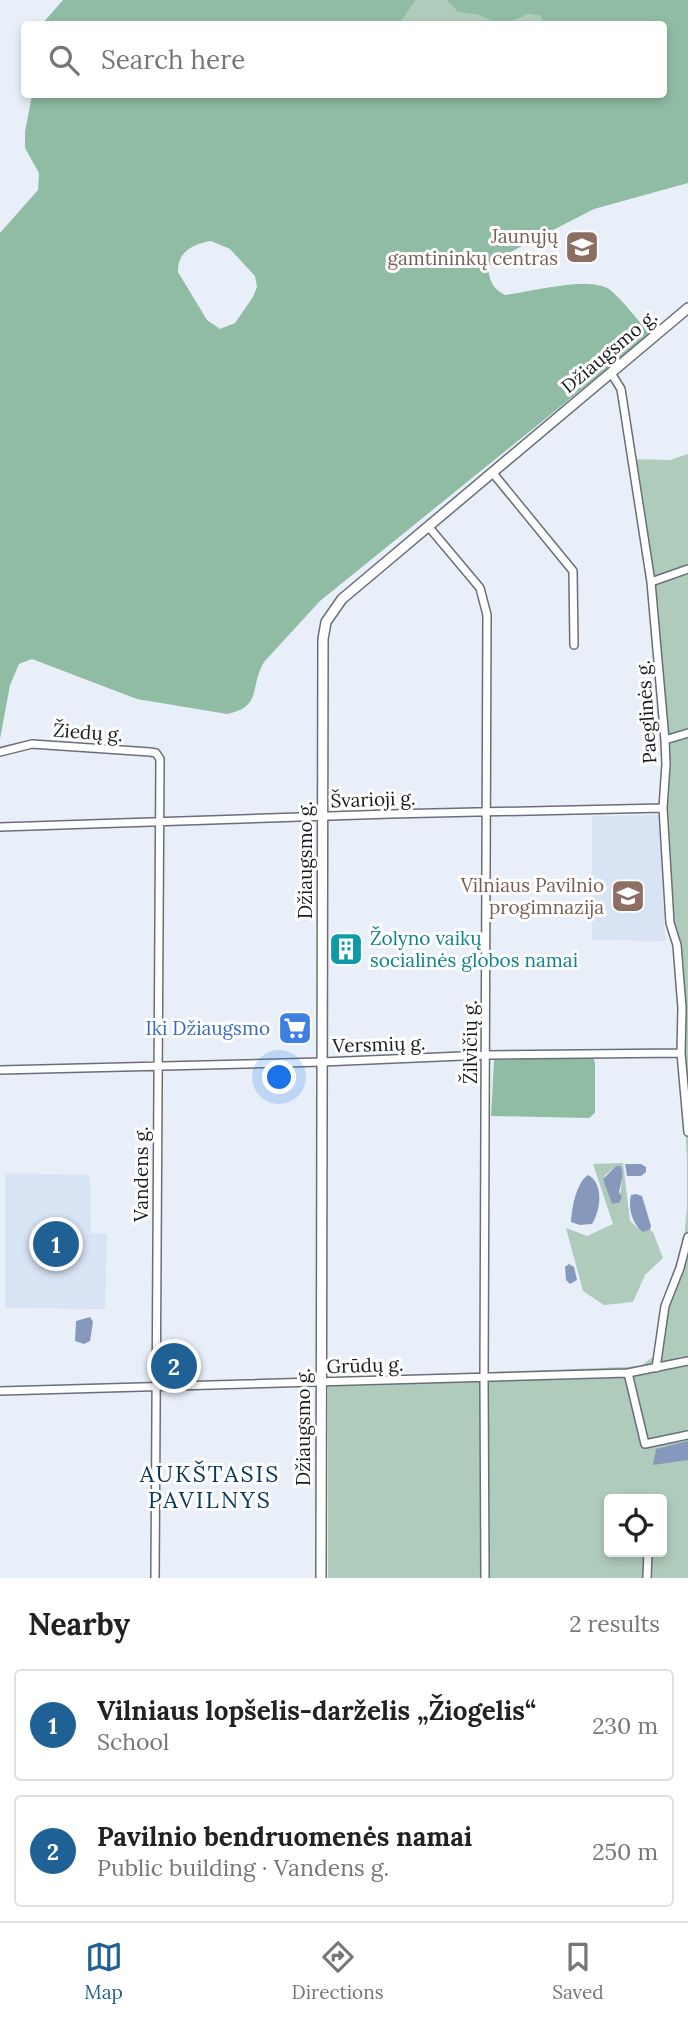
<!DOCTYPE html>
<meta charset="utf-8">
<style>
:root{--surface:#fff;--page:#f2f2f2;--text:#222;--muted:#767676;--line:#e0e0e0;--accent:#1f6095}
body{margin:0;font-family:Lora,serif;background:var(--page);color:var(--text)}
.controls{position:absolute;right:21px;bottom:21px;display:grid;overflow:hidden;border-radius:7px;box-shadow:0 4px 10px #0003}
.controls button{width:63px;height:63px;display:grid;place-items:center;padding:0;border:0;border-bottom:2px solid var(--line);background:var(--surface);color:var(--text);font:35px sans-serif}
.you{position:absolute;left:280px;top:1078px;width:24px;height:24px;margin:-18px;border:5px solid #fff;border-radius:50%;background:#1a73e8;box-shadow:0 0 0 10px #1a73e833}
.badge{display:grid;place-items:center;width:46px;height:46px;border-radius:50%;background:var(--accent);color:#fff;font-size:23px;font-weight:700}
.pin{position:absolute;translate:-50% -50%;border:4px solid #fff;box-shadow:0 2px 7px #0006}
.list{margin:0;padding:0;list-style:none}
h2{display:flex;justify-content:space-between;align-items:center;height:91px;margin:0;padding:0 28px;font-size:30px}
h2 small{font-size:23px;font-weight:400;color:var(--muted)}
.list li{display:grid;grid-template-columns:46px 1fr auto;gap:21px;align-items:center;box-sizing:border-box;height:112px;margin:0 14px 14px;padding:0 14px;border:2px solid var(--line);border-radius:7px}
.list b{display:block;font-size:26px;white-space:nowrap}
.list p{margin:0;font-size:23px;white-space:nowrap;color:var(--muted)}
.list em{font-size:23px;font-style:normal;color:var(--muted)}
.icon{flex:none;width:38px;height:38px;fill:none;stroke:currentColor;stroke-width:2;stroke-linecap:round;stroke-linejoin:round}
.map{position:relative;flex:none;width:688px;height:1578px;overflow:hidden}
.search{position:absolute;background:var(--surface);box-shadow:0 4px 10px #0003;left:21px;right:21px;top:21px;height:77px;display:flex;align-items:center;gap:18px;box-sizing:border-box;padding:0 24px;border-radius:7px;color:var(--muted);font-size:26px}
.sheet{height:343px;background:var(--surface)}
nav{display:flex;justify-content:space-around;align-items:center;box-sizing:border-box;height:98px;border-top:2px solid var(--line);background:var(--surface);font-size:19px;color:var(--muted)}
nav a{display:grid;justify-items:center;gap:4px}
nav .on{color:var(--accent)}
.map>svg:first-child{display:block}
.built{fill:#d8e3f4}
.green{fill:#afcbbb;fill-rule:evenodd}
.forest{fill:#91bca4;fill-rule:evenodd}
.water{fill:#8699bd}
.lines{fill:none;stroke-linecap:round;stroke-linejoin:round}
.minor-casing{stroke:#696f78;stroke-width:10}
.tertiary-casing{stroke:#696f78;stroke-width:12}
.minor{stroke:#fff;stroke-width:7}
.tertiary{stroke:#fff;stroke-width:9}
.labels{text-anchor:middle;stroke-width:6;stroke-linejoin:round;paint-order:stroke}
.education-label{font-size:19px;fill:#785e54;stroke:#fff;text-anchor:end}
.street-label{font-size:19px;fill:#181a1e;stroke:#fff}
.culture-label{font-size:19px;fill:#0d838f;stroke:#fff;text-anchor:start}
.shop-label{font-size:19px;fill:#366cbe;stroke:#fff;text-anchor:end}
.quarter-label{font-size:23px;letter-spacing:2px;fill:#0a385d;stroke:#fff}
</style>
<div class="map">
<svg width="688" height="1578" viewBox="0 0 688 1578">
<rect width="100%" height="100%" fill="#e8eff9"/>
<path class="built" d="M659 815 665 941 592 940V816Z
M5 1173 90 1175 91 1233 107 1234 105 1309 5 1308Z"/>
<path class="green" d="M416 0H447L458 12 478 15 492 21 511 22 528 14 540 16 545 24H399Z
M688 454V1578H328V1378L627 1367 642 1365 653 1357 666 1291 684 1242 687 1205V1159L662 739 649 590 629 459 670 460ZM609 1499H662V1552H609Z
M623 1163 630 1221 642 1232 650 1230 653 1232 663 1258 645 1275 633 1302 604 1305 583 1291 566 1228 587 1236 613 1224 593 1164ZM616 1166H621C624 1178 620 1191 619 1203L612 1204 604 1176Z"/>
<path class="forest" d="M63 0H416L399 24H42Z
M447 0H688V183L594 209 495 260 488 267C489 280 493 289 505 295 529 292 588 276 609 289 620 297 640 323 650 334L320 601 264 662C249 687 263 707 227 714L137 699 32 659 19 664 10 685 0 739V233L38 190 39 173 25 148V132L32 95 664 94V24H544L540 16 528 14 511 22 492 21 478 15 458 12ZM211 241 230 249 255 276 257 287 253 297 235 323 220 329 207 320 178 272C177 252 193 244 211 241Z
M593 1057 595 1063V1113L589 1118 491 1116 494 1060Z"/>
<path class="water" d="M625 1164H641L646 1167V1172L641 1176H627Z
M616 1166H621C624 1175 621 1183 619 1192L622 1197 619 1203 612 1204 603 1179Z
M588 1175C604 1183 601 1210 592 1224L580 1225 571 1222C572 1208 576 1183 588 1175Z
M636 1194 642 1196 651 1226 650 1230 642 1232C632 1222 628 1209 631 1195Z
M569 1264 574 1267 577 1280 570 1284 566 1280 565 1267Z
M90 1317 93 1322 90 1341 84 1344 75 1341 76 1321Z
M688 1441V1460L653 1465 656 1449Z"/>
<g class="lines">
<g class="minor-casing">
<path id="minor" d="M611 373 621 389 651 582 665 740 666 764 663 808 670 923 677 945 682 1008 681 1053
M492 472 573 571 574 645
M428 526 480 588 487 615 484 1378 485 1578
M651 582 688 569
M665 740 688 733
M0 752 32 744 150 752 156 753 160 759 155 1578
M0 827 390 814 663 808
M0 1070 322 1062 486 1055 681 1053 688 1132
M656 1368 665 1306 680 1268 688 1237
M628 1373 645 1444 688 1435
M0 1391 628 1373 688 1361
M647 1578 648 1552"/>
</g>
<g class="tertiary-casing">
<path id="tertiary" d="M321 1578 323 639 326 622 342 599 688 308"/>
</g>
<use href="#minor" class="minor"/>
<use href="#tertiary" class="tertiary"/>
</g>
<defs>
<g id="school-square" transform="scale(1.75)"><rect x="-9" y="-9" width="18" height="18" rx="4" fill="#8d6e63" stroke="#fff"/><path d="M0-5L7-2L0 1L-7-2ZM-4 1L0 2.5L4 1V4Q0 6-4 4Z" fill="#fff"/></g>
<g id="building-square" transform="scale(1.75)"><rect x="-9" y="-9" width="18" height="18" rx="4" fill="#0f9aa8" stroke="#fff"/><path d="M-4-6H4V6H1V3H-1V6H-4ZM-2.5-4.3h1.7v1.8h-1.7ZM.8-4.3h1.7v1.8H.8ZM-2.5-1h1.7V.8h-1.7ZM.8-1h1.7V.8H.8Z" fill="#fff"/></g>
<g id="supermarket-square" transform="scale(1.75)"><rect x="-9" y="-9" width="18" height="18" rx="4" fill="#3f7fe0" stroke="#fff"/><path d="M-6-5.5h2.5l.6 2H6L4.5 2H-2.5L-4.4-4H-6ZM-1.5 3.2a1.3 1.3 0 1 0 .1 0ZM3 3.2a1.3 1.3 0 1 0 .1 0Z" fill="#fff"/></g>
</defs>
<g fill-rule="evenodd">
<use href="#school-square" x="582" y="247"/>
<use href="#school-square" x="628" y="896"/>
<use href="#building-square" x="346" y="949"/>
<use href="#supermarket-square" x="295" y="1028"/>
</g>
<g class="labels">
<g class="education-label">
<text x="558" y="243">Jaunųjų<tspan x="558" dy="22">gamtininkų centras</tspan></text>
<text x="604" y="892">Vilniaus Pavilnio<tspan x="604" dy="22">progimnazija</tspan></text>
</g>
<g class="street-label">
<text transform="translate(609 351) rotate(-40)" y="7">Džiaugsmo g.</text>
<text transform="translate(646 712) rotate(-94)" y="7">Paeglinės g.</text>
<text transform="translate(88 732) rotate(4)" y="7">Žiedų g.</text>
<text transform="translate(373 799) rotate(-2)" y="7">Švarioji g.</text>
<text transform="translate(305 860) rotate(-90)" y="7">Džiaugsmo g.</text>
<text transform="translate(470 1042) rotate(-90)" y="7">Žilvičių g.</text>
<text transform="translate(379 1044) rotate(-2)" y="7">Versmių g.</text>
<text transform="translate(141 1174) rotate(-90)" y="7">Vandens g.</text>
<text transform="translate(365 1365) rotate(-2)" y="7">Grūdų g.</text>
<text transform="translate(303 1427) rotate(-90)" y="7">Džiaugsmo g.</text>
</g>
<g class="culture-label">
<text x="370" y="945">Žolyno vaikų<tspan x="370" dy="22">socialinės globos namai</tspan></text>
</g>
<g class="shop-label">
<text x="270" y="1035">Iki Džiaugsmo</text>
</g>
<g class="quarter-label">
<text x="210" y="1482">AUKŠTASIS<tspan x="210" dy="26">PAVILNYS</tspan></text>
</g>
</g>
</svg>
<div class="controls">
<button><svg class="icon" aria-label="locate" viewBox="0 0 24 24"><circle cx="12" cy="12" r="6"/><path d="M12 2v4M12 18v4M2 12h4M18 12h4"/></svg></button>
</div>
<div class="you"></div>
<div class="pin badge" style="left:56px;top:1244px">1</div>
<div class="pin badge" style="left:174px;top:1366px">2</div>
<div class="search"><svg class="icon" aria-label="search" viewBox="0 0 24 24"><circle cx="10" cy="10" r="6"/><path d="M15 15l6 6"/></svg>Search here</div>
</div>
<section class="sheet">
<h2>Nearby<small>2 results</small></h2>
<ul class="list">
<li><span class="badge">1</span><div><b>Vilniaus lopšelis-darželis „Žiogelis“</b><p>School</p></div><em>230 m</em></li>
<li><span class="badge">2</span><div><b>Pavilnio bendruomenės namai</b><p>Public building · Vandens g.</p></div><em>250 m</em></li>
</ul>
</section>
<nav>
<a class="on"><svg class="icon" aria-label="map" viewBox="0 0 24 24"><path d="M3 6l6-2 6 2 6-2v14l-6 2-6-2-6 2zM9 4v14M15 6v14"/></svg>Map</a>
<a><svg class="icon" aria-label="directions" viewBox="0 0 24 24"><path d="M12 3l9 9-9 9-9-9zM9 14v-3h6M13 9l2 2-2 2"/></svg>Directions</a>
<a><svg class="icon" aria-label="saved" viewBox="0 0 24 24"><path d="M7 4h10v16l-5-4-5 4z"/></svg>Saved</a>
</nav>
